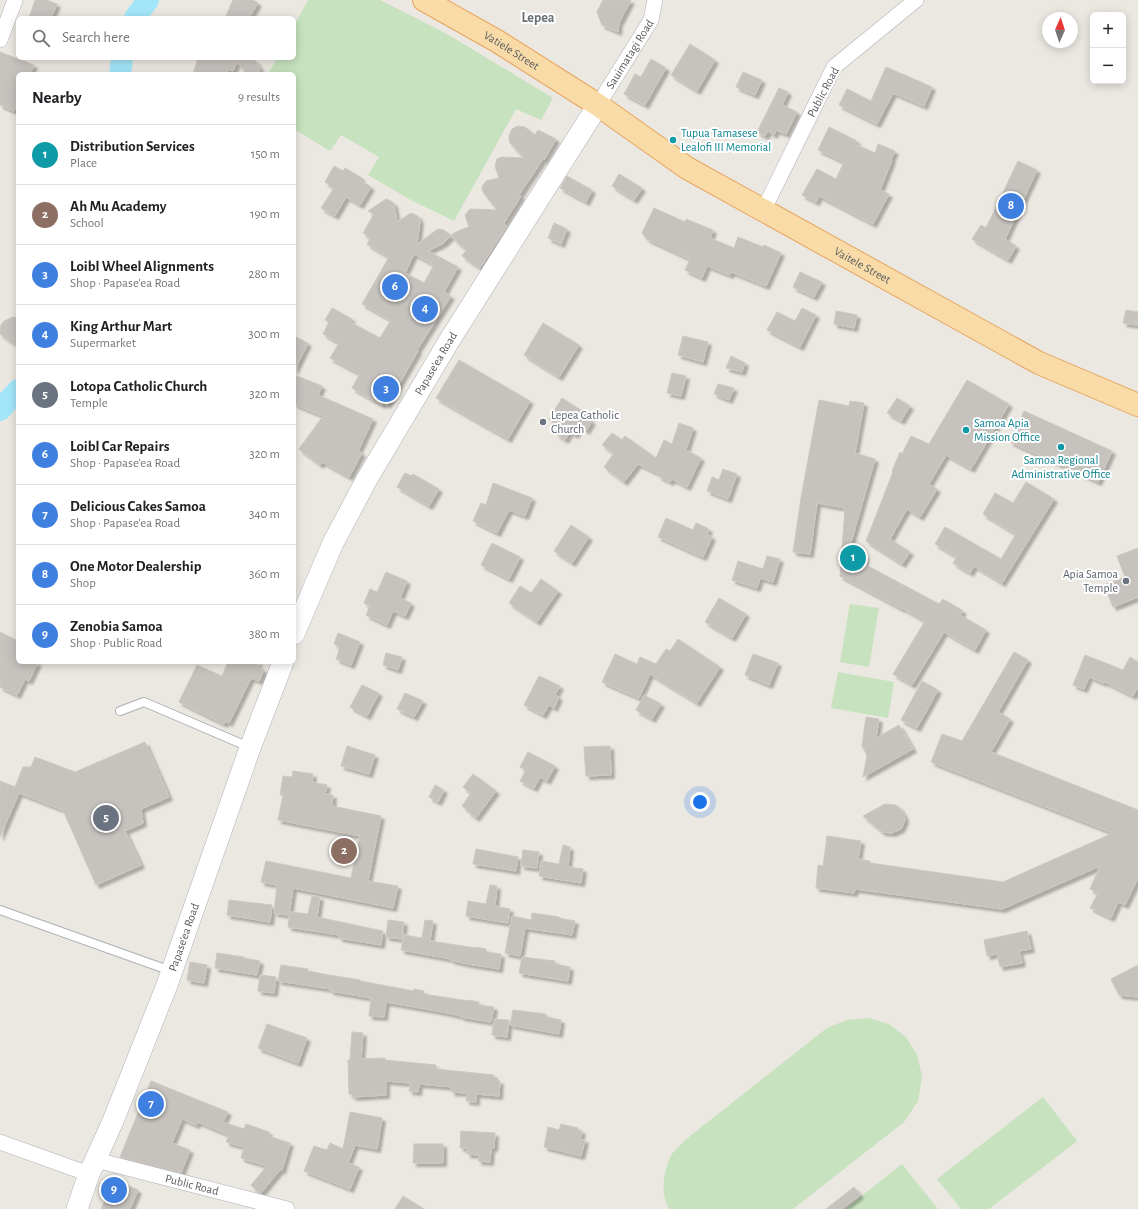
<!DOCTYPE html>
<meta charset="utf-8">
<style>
:root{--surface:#fff;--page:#f2f2f2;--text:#202124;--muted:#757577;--line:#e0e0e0;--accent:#7c3aed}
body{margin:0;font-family:"Alegreya Sans",sans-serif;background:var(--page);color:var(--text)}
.controls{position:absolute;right:12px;top:12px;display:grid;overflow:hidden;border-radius:6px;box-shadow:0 2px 10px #0003}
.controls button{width:36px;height:36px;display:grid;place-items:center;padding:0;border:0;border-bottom:1px solid var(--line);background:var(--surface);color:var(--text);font:20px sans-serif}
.compass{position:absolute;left:1042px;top:12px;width:36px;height:36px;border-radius:50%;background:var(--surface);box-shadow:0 2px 10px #0003;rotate:3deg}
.you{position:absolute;left:700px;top:802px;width:14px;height:14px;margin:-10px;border:3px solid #fff;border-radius:50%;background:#1a73e8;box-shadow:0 0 0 6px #1a73e833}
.badge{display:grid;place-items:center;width:26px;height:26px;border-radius:50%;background:var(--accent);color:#fff;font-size:13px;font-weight:700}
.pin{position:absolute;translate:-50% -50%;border:2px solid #fff;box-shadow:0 1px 4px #0006}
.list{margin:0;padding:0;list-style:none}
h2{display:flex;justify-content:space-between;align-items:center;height:52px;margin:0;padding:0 16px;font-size:17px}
h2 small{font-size:13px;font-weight:400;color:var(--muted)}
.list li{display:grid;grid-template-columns:26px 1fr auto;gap:12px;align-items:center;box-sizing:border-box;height:60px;padding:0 16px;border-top:1px solid var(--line)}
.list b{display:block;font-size:15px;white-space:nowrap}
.list p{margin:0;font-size:13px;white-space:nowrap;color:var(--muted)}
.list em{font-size:13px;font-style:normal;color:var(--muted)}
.icon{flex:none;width:22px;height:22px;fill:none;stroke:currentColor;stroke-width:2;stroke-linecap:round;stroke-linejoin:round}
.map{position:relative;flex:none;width:1138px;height:1209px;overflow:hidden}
.search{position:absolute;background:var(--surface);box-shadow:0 2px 10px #0003;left:16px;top:16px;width:280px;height:44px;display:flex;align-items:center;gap:10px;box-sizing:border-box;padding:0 14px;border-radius:6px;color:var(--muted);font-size:15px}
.panel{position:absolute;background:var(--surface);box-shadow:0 2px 10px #0003;left:16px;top:72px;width:280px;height:592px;border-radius:6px}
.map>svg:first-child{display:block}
.green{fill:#c6e2be}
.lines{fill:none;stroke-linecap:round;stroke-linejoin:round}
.river{stroke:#a4e6f9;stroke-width:22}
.building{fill:#c6c2be;stroke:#cfc7c0;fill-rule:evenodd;filter:url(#shadow)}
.lane-casing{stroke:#acb0b3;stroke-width:10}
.street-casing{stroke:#acb0b3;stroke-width:16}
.secondary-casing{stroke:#aeb2b6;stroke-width:22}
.primary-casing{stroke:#e7a45e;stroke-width:24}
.lane{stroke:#fff;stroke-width:8}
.street{stroke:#fff;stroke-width:15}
.secondary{stroke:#fff;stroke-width:21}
.primary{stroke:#f9dba8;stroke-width:22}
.culture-dot{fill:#0f9aa8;stroke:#fff;stroke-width:1.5}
.worship-dot{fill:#6b7280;stroke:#fff;stroke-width:1.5}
.labels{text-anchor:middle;stroke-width:4;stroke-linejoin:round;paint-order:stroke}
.street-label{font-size:12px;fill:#595e61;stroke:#fff}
.culture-label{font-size:12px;fill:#0d838f;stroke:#fff;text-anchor:start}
.worship-label{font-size:12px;fill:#5b616d;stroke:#fff;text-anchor:start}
.quarter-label{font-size:14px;font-weight:bold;fill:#6a7073;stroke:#fff}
</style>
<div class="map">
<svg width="1138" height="1209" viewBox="0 0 1138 1209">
<defs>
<filter id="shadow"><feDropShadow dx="3.5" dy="3.5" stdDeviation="1" flood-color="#0004"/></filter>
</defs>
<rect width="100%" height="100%" fill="#ebe7e1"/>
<path class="green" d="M308 0H380L447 34 553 98 541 120 516 109 454 221 409 199 368 175 379 157 341 135 330 151 294 129V74H268L277 58H294V26Z
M850 604 879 608 869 667 840 662Z
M838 672 894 682 888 718 831 708Z
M868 1018 889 1024 906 1037 917 1055 922 1076 918 1101 904 1122 793 1209H669C660 1193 663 1170 672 1154 676 1148 684 1142 690 1136L827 1028 847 1020Z
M1043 1097 1077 1141 989 1209H961L937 1179Z
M902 1164 938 1209H845L849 1206Z"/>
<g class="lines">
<path class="river" d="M135 18 148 0
M120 74 122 58
M0 410 18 390"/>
</g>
<path class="building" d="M35 0H46L57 4 51 18H29Z
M233 0H253L258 3 249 18H225Z
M603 0H631L619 23 618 32 602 25 597 12Z
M690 44 715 60 697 91 671 75Z
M0 52 34 65 30 74H18V101L14 111 0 105Z
M198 58H239L256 61 260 68 258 74H247L237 62 233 71 228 69 226 74H193Z
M651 59 666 68 645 105 624 94 635 74 641 77Z
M886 67 932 87 924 106 893 93 877 124 839 105 847 89 871 101Z
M743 72 762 80 755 95 736 87Z
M779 88 788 92 782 105 797 112 786 134 776 130 774 135 768 131 765 136 757 132Z
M518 126 525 127 535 135 538 130 556 139 544 160 543 159 519 195 521 196 504 223 507 226 480 268 462 256 467 249 458 243 451 235 460 230 469 227 465 215 470 209 497 210 483 192 482 187 486 181 499 178 495 166 497 159 502 157 524 158 510 143 509 139V136L512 129Z
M829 127 857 141 855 144 875 153 878 144 895 151 891 159 892 160 880 190 889 194 873 224 819 196 816 202 802 195 817 169 836 179 844 162 818 150Z
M1018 161 1037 170 1005 239 1016 246 1008 260 972 239 981 225 986 228Z
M334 166 343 171 345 168 362 178 360 180 371 187 360 205 346 197 335 216 321 208 334 188 325 182Z
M619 174 642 188 634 200 612 186Z
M567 176 592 190 586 202 560 188Z
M386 199 391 201 394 204 397 222 411 213 418 216 420 221 417 244 438 229 444 230 451 236 444 243 428 251 458 267 444 292 451 296 417 350 418 351 387 405 384 403 382 405 352 388 360 374 330 358 339 343 323 334 329 322 325 320 332 308 352 319 350 322 380 338 391 320 362 304 389 257 367 244 371 237 363 233 374 214 368 211ZM414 254 434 265 424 283 405 273Z
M654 208 685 222 686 219 713 230 710 238 734 248 738 237 763 247 764 245 781 253 766 286 731 272 730 275 707 266 702 278 685 270 690 259 647 239 642 233Z
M554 223 567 229 561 244 548 238Z
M800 272 822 282 814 297 793 287Z
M802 308 816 315 800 347 767 330 777 312 795 321Z
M1126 310 1138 312 1137 325 1123 323Z
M836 311 857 315 854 328 834 324Z
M13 317 18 318V346L0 334 1 325 4 321Z
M543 323 579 345 559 377 524 355Z
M294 336 308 343 294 371Z
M683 336 708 342 703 362 678 355Z
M731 356 745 363 742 372 726 368Z
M459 360 530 401 508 439 436 398Z
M672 373 686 376 681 396 667 393Z
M294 375 322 386 318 395 373 419 358 451 362 453 349 477 322 462 320 465 299 449 323 416 294 404Z
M967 380 1009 404 971 469 946 455 929 484 937 489 920 517 907 509 890 539 910 552 902 564 866 541 893 472 892 471 900 452 902 454 911 436 929 444Z
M718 384 734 388 729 400 714 394Z
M562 398 590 416 588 419 592 421 586 431 580 426 575 435 570 432 565 440 556 434 561 427 549 419Z
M897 398 910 406 901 421 887 413Z
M819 400 849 406 850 401 864 403 855 453 875 459 849 549 865 555 864 564 939 604 943 599 963 611 960 615 986 630 975 650 944 632 912 685 893 674 925 621 902 608V609L840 576 845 508 817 503 810 554 793 552 801 498Z
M1024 411 1112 451 1098 482 1010 442Z
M679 423 693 428 686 450 701 458 687 487 672 479 670 482 658 476 659 474 638 464 624 482 604 467 614 453 602 445 612 433 622 440 625 436 656 458 664 440 672 444Z
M723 469 737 474 728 499 707 491 712 477 719 480Z
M405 473 412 476 413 474 439 489 429 506 397 487Z
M1026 482 1054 499 1002 583 974 566 970 573 953 563 957 557 935 544 945 527 1001 559 1016 534 983 514 995 493 1013 503Z
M493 483 532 498 525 516 509 510 497 533 473 521 481 503 486 505Z
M666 518 693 530 696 523 709 529 707 534 712 537 703 557 658 537Z
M571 525 589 537 572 563 554 551Z
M492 543 520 557 509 579 481 565Z
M1138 548V597L1113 607 1104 585 1125 577 1117 556Z
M767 556 780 559 773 582 760 578 757 588 732 580 738 561 763 569Z
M386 572 407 581 400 598 411 603 405 616 393 611 387 625 366 615 370 606 364 603 370 589 377 592Z
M541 579 558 591 537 622 509 603 520 586 531 593Z
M719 598 746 614 732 638 705 622Z
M0 632 18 641V662H38L29 681 25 679 17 695 0 687Z
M338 633 360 642 351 665 336 659 340 647 334 644Z
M678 639 720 667 697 703 650 674 639 698 602 682 615 654 637 664 640 657 656 664 666 649 670 651Z
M1014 652 1028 660 998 712 1010 719 991 752 1138 810V878L1125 905 1118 902 1111 918 1090 908 1098 893 1090 889 1100 866 1002 909 855 889 854 893 816 888 818 865 823 866 827 836 861 841 858 859 870 861V863L1003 882 1113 833 931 762 942 734 962 741Z
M386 653 402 657 398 670 383 665Z
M753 654 778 663 769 685 745 675Z
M1085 655 1123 670 1130 657 1138 662V687L1133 696 1105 682 1104 683 1089 677 1084 689 1073 685Z
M228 662H259L257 666 264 670 259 681 251 678 229 723 226 721 224 724 179 702 197 665 222 676Z
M539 676 560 686 555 695 559 697 554 708 549 705 543 715 524 705Z
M922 681 938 690 917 728 901 720Z
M362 685 379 693 367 716 350 707Z
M405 693 423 701 414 717 397 709Z
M644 695 661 704 652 719 636 710Z
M866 717 879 719 876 738 899 725 913 749 863 777 867 755 862 746Z
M145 742 169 797 141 809 143 823 125 831 141 865 96 885 63 810 19 793 0 837V781L15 787 23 767H31L35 757 75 772Z
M347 746 375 755 369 774 341 766Z
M610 746 611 775 586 776 584 747Z
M528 752 555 766 547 781 540 777 534 788 520 781 526 770 520 767Z
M293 771 313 774 312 782 327 785 325 794 333 795 332 806 381 816 368 881 398 886 393 908 293 888 289 915 274 913 277 885 261 882 266 861 351 878 360 836 278 820 283 795H280L283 776 292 777Z
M473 774 496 791 476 818 467 811 468 810 462 806 471 793 463 787Z
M435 785 444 790 438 802 429 797Z
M885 804 895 805 899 807 904 815 905 820 901 829 892 833 882 832 863 816Z
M563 845 570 847 568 867 583 869 581 883 539 876 541 861 559 864Z
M476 849 518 857 516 871 473 864Z
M523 850 539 852 537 868 521 866Z
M490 885 497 886 495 906 510 909 508 923 466 916 468 901 486 904Z
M312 896 320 897 317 917 383 931 381 945 339 938V935L288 927 290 912 308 914Z
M229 900 272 905 270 922 227 915Z
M532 913 559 917V918L575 921 572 935 525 928 520 956 505 953 512 916 531 920Z
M388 920 404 922 402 939 386 937Z
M425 920 433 921 430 941 476 948V947L486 949V952L501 954 499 969 468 964 450 960 451 959 401 950 404 935 422 938Z
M1027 931 1031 949 1019 951 1022 963 1000 967 997 954 987 956 984 940Z
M217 953 244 957V958L260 961 257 975 215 968Z
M522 957 555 961V964L570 967 568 981 519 973Z
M190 962 207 965 204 983 187 980Z
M281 965 308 969V971L323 974 360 980V981L414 991V989L424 991 423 994 469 1001V1000L479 1002 478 1005 494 1007 491 1022 461 1017V1016L443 1012 386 1002 384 1017 369 1016 371 998 342 993 330 991 331 989 278 981Z
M1138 965V997L1119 995 1111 979Z
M260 975 276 977 274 993 258 991Z
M513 1010 546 1014V1017L561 1020 559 1034 510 1025Z
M494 1019 509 1020 507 1037 492 1035Z
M267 1024 307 1038 298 1063 258 1048Z
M352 1032 363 1033 361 1059 385 1058V1060L436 1065V1069L494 1075 493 1080 500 1081 499 1096 476 1094V1102L466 1101 467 1093 451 1092 452 1087 419 1084 418 1092 409 1091 410 1083 386 1081V1095L353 1097V1095L349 1094 348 1060H350Z
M151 1081 228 1112 223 1122 244 1129 246 1124 269 1132 268 1136 290 1143 282 1170H280L261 1193H259L251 1185 267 1166 241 1158 244 1147 226 1142 229 1135 198 1122 196 1125 182 1119 172 1143 190 1150 181 1173 120 1157Z
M350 1112 382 1118 377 1149 355 1145 348 1163 359 1167 350 1189 304 1171 314 1146 327 1150 330 1143 343 1149Z
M561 1124 578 1128V1130L582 1131 580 1139 585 1140 581 1156 544 1147 548 1127 559 1130Z
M461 1131 495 1133 494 1148H491L490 1162 478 1161 479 1155 467 1154V1148H460Z
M414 1144H443V1163H413Z
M114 1180 138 1190 130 1209H101Z
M854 1187 860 1195 842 1209H826Z
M403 1196 424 1209H395Z"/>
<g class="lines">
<g class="lane-casing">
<path id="lane" d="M120 711 144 702 249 747
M0 910 171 971"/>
</g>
<g class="street-casing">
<g id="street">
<path d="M0 40 15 0"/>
<path id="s1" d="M598 105 651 20 655 0"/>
<path d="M763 211 834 67 916 0"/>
<path d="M0 1142 89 1174"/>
<path id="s2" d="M96 1160 287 1209"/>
</g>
</g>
<g class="secondary-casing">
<g id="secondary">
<path id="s3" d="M294 634 333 543 367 479 449 341 598 105"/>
<path id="s4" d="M77 1209 89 1174 113 1121 167 985 250 748 283 662"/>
</g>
</g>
<g class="primary-casing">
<g id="primary">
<path id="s5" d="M424 0 497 41 598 105 687 168 1039 363 1138 405"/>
</g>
</g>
<use href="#lane" class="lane"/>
<use href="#street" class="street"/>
<use href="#secondary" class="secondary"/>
<use href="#primary" class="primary"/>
</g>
<g class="culture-dot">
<circle cx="673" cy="140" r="4"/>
<circle cx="966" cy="430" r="4"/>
<circle cx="1061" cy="447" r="4"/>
</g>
<g class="worship-dot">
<circle cx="543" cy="422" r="4"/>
<circle cx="1126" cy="581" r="4"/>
</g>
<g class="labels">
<g class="street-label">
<text dy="4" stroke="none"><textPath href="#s5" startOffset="101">Vatiele Street</textPath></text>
<text dy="4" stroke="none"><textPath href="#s1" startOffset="60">Sauimatagi Road</textPath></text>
<text transform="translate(823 92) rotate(-62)" y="4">Public Road</text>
<text dy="4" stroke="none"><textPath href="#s5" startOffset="513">Vaitele Street</textPath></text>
<text dy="4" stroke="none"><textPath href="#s3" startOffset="306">Papase'ea Road</textPath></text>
<text dy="4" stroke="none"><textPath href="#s4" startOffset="292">Papase'ea Road</textPath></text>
<text dy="4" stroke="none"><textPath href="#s2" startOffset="99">Public Road</textPath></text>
</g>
<g class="culture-label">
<text x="681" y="137">Tupua Tamasese<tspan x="681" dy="14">Lealofi III Memorial</tspan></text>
<text x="974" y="427">Samoa Apia<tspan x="974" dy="14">Mission Office</tspan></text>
<text x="1061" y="464" text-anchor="middle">Samoa Regional<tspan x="1061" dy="14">Administrative Office</tspan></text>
</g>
<g class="worship-label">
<text x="551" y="419">Lepea Catholic<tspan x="551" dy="14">Church</tspan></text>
<text x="1118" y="578" text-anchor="end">Apia Samoa<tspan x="1118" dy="14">Temple</tspan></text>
</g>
<g class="quarter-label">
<text x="538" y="22">Lepea</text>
</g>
</g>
</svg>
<div class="controls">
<button>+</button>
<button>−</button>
</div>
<svg class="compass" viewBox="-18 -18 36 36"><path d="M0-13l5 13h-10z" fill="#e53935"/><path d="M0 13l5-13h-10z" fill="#757577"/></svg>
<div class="you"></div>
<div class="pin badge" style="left:853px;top:558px;background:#0f9aa8">1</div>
<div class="pin badge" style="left:344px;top:851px;background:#8d6e63">2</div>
<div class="pin badge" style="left:386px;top:389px;background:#3f7fe0">3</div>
<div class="pin badge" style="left:425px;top:309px;background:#3f7fe0">4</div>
<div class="pin badge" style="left:106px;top:818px;background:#6b7280">5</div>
<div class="pin badge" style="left:395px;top:287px;background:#3f7fe0">6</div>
<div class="pin badge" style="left:151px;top:1104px;background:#3f7fe0">7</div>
<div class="pin badge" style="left:1011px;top:206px;background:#3f7fe0">8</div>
<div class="pin badge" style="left:114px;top:1190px;background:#3f7fe0">9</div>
<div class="search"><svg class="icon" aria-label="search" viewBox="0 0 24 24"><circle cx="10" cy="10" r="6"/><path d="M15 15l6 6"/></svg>Search here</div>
<section class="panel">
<h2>Nearby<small>9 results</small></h2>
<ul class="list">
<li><span class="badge" style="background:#0f9aa8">1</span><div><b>Distribution Services</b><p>Place</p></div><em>150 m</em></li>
<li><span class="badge" style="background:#8d6e63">2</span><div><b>Ah Mu Academy</b><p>School</p></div><em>190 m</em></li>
<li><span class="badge" style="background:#3f7fe0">3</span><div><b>Loibl Wheel Alignments</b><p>Shop · Papase'ea Road</p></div><em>280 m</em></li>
<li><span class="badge" style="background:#3f7fe0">4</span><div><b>King Arthur Mart</b><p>Supermarket</p></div><em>300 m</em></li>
<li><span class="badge" style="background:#6b7280">5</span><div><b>Lotopa Catholic Church</b><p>Temple</p></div><em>320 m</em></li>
<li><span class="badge" style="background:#3f7fe0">6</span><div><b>Loibl Car Repairs</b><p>Shop · Papase'ea Road</p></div><em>320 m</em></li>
<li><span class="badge" style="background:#3f7fe0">7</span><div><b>Delicious Cakes Samoa</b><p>Shop · Papase'ea Road</p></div><em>340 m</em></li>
<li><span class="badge" style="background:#3f7fe0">8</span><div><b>One Motor Dealership</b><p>Shop</p></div><em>360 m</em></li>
<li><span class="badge" style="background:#3f7fe0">9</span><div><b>Zenobia Samoa</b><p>Shop · Public Road</p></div><em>380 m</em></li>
</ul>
</section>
</div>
